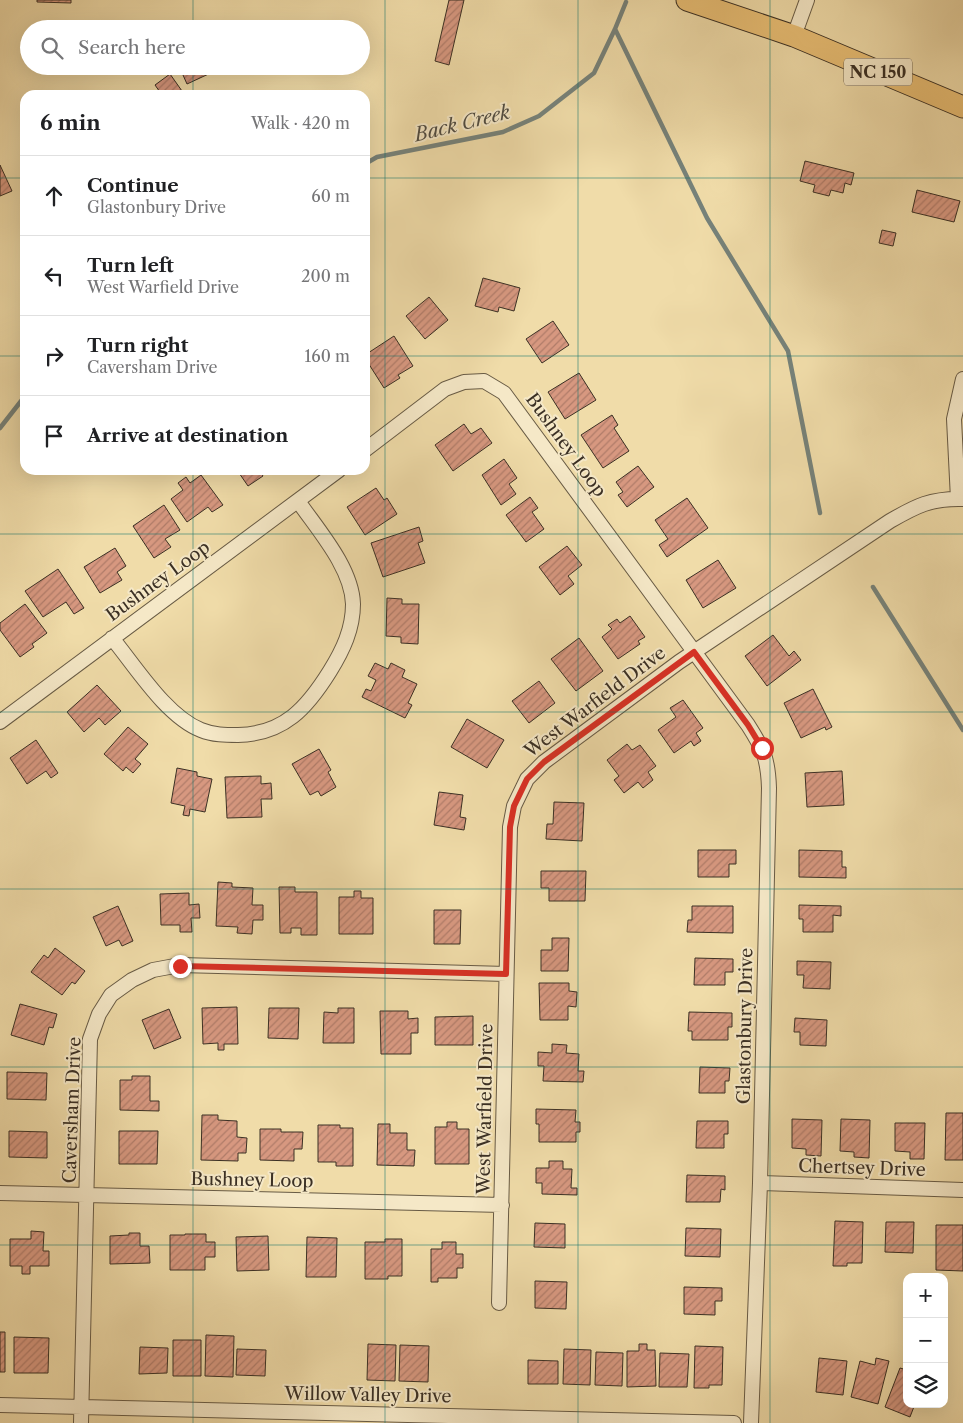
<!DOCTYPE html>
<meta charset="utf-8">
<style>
:root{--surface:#fff;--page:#f2f2f2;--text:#202124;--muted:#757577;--line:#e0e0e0}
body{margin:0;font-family:"Libre Caslon Text",serif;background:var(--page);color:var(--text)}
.controls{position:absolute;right:15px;bottom:15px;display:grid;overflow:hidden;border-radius:10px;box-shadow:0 5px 20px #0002}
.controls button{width:45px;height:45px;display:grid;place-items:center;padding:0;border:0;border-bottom:1px solid var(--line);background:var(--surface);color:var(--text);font:25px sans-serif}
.stop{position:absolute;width:15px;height:15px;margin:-11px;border:4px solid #d93025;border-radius:50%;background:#fff}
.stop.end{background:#d93025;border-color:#fff;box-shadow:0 1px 5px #0008}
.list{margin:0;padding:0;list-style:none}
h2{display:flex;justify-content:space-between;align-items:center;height:65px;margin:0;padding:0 20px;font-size:21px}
h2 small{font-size:16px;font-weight:400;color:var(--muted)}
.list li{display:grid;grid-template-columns:32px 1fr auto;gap:15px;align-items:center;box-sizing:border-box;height:80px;padding:0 20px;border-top:1px solid var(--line)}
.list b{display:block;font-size:19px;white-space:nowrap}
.list p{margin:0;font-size:16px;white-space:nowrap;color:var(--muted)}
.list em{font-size:16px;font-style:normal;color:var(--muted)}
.icon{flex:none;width:28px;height:28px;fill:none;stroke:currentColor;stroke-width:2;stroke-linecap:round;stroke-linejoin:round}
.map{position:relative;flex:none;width:963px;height:1423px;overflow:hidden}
.search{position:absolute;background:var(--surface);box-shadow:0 5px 20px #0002;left:20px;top:20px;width:350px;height:55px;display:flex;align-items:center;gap:12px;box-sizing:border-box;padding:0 18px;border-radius:28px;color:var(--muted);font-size:19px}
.panel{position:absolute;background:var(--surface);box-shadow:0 5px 20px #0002;left:20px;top:90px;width:350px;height:385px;border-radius:15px}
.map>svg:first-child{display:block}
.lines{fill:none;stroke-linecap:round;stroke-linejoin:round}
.stream{stroke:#76827a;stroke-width:4.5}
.building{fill:url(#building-hatch);stroke:#3b3024}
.street-casing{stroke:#685b45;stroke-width:16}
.primary-casing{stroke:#3b3024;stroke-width:23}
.street{stroke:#f5e8c7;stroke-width:14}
.primary{stroke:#e8be74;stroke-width:21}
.route{stroke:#d93025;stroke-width:6}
.grid{fill:none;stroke:#0f766e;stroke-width:1;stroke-opacity:0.55}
.labels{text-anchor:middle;stroke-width:4;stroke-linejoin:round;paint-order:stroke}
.shield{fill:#f5e8c7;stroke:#736755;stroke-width:1}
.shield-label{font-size:16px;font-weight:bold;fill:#3b3024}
.street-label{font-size:18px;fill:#3b3024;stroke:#f5e8c7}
.water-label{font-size:19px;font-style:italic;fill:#4f4b41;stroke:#f5e8c7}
</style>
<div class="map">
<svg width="963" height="1423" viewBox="0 0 963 1423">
<defs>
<pattern id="building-hatch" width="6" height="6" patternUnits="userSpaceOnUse" patternTransform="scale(1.25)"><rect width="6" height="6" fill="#d79880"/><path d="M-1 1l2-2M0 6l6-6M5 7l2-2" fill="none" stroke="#b07c69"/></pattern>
</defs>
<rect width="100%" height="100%" fill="#f0dca9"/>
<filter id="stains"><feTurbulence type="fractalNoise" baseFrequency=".004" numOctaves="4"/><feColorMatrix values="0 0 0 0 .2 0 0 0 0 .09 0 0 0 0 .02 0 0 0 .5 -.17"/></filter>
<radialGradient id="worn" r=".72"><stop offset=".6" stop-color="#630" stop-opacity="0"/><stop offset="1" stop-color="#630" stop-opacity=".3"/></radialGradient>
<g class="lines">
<path class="stream" d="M615 29 707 218 788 351 820 513
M365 164 377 157 503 132 539 116 594 73 615 29 626 2
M0 428 25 396
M873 587 963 730"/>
</g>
<path class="building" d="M37 0H71V3L37 2Z
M449 0H464L449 65 435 61Z
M179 66H212L215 71 187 84Z
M170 74 182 91 176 95H162L155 85Z
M805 161 854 173 851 185 845 183 843 193 831 190 829 196 813 192 815 185 800 181Z
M0 165 12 191 0 196Z
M917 190 960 201 954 222 912 212Z
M882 230 896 233 893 246 879 243Z
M483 278 520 288 514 311 499 307 498 312 475 306Z
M429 297 448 320 425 339 406 316Z
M553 321 569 345 542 363 526 339Z
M394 336 413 366 398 375 400 378 384 388 365 358V355Z
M579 373 596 400 565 419 548 392Z
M612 415 618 425 614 428 629 451 603 468 581 435Z
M464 424 471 434 481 428 492 443 453 471 435 445Z
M504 459 517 478 509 484 516 494 501 505 482 475Z
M638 466 654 487 627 507 618 495 623 492 616 482Z
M237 470H259L263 476 248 486Z
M201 475 223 505 212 512 208 507 187 522 171 499 183 490 178 483 186 477 190 483Z
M376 488 384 500 387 498 397 514 365 535 347 507Z
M530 497 538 508 532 512 544 529 526 542 506 515Z
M687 498 708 528 667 557 659 545 668 539 655 520Z
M164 505 180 530 165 539 171 547 154 558 133 526Z
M419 527 423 541 418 543 425 563 383 577 371 543Z
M567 546 582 565 568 576 574 584 560 595 539 567Z
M115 548 126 566 117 572 122 580 100 593 84 567Z
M718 560 736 588 703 608 686 580Z
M58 569 84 608 74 614 66 602 43 617 25 591Z
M387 598 402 599V604H419L418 644 401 643V637L386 636Z
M25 604 47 633 32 644 34 647 20 657 0 630V623Z
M630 616 645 637 638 641 640 644 618 659 602 637 612 629 608 625 617 619 620 623Z
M773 635 789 656 794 651 801 660 767 686 745 656Z
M579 638 603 671 576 691 551 659Z
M375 663 388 669 391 663 405 670 402 677 417 684 408 703 412 705 405 718 362 697 366 689 371 691 376 680 368 676Z
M539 681 555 703 529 723 512 701Z
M97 685 121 711 105 725 99 718 84 732 67 712Z
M813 689 832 727 826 730 825 727 801 738 784 703Z
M683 700 703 728 696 733 701 741 694 746 691 741 674 753 658 730 676 717 670 708Z
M467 719 504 740 487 768 451 747Z
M128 727 148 744 135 759 141 764 133 773 126 767 123 771 104 754Z
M36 740 58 773 51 778 46 771 27 784 10 758Z
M627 744 632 750 640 745 656 766 648 772 653 780 643 788 638 782 624 793 614 780 619 776 607 760Z
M319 749 331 770 328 772 336 787 321 796 318 791 310 795 292 764Z
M177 768 197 772V776L212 779 205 812 190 809 189 816 183 815 185 806 171 803Z
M842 771 844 805 807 807 805 773Z
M261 776V784L271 783 272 799H261L262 817 227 818 225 777Z
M439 792 463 795 460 817 466 818 464 830 434 825Z
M554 802 584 803 582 841 546 839 547 824H553Z
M698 850H736V864H729V877H698Z
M799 850 842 851V867H846V878L799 877Z
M541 871H586L585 901H549V888H541Z
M218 882 232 883V887L253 888 252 905H263V920H253L252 934 237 933 238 927 216 926Z
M279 887H295V892H317V935H301V928H291V933H280Z
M354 891H361V898H373V934H339V897H354Z
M189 893V905L199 904 200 918H191L192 932H180V925H161L160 894Z
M799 905 841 906V916L833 915V932H803V919H799Z
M118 906 133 941 122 946 119 940 106 946 93 917Z
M692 906H733V933L687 932 688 920H692Z
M434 910H461L460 944H434Z
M552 938H569L568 971H541V950H552Z
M55 948 85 971 75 984 72 982 62 995 31 972 44 955 48 958Z
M695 958 733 959V972H725V985H694Z
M797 961 831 962 830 989 803 988 804 975H797Z
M539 983H569V991L577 992 576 1007 568 1006V1020H540Z
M20 1004 57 1014 53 1028 49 1027 44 1045 11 1035Z
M237 1007 238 1044H224V1050H218V1043L203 1044 202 1008Z
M269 1008H299L298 1039 268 1038Z
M338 1008H354V1043H323L324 1012 338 1013Z
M169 1009 181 1038 154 1049 142 1020Z
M380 1011H408V1019L418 1018V1033H411V1054H381Z
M689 1012 732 1013V1027H728V1040H692V1031H688Z
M473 1016V1045H435V1017Z
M795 1018 827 1020 826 1046 800 1045V1032H794Z
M552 1044 567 1045 566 1053 579 1054 578 1071H584L583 1082 543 1081 544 1066H538V1052L552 1053Z
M700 1067 730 1068 729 1081H725V1093H699Z
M7 1072 47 1073 46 1100 7 1099Z
M132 1076H150V1101H159V1111L120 1110V1080H132Z
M536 1109 576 1110 575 1122H580V1132H576V1142H539V1124H536Z
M946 1113H963V1160H945Z
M202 1115H218V1120L237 1121V1137L247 1138 246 1153H238V1161L201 1160Z
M792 1119 822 1120 821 1156 806 1155V1149L792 1148Z
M841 1119 870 1120 869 1158 854 1157V1152L840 1151Z
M697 1121H728V1134H724V1148H696Z
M447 1122H457V1129H469V1164H435V1127H447Z
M895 1123H925L924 1159H910V1152L895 1151Z
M378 1124H390V1133H407V1150H415L414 1166 377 1165Z
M318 1125H340V1128H353V1166H336V1162H318Z
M260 1129H281V1132H303L302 1149H294V1161L260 1160Z
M9 1131 47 1132V1158L9 1157Z
M119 1131H158L157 1164H119Z
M549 1161H563V1169H572L571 1188H577V1195L542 1194V1183H536V1168H549Z
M687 1175 725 1176V1190L721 1189 720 1202H686Z
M835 1221 863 1222 862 1263H847V1266H833Z
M886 1222H914L913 1253 885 1252Z
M535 1223 565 1224V1248L534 1247Z
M936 1225H963V1271L936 1270Z
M686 1228 721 1229 720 1257 685 1256Z
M31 1231 44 1232 43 1251H49V1266H30V1274H22V1266H10V1239H31Z
M129 1233H140V1246H149L150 1263 110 1264V1236L129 1235Z
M185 1234H206V1242H215V1257H205V1270H170V1235H185Z
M268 1236 269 1270 237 1271 236 1237Z
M307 1237 337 1238 336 1277H306Z
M385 1239H402V1276H388V1279H365V1242H385Z
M442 1242H456V1254H463V1268H457V1278H438V1282H431V1249H442Z
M535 1281 567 1282 566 1309 535 1308Z
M684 1287 722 1288V1301H715V1315L684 1314Z
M0 1332H5V1372H0Z
M206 1335 234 1336 233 1377 205 1376Z
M14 1337 49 1338 48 1373H14Z
M173 1340H201V1376H173Z
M368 1344 396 1345 395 1381 367 1380Z
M639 1344H647V1350H655L656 1386 627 1387V1351H639Z
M400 1345 429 1346 428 1382 399 1381Z
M695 1346 723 1347 722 1385H709V1388H694Z
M140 1347 168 1348 167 1373 139 1374Z
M237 1349 266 1350 265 1376 236 1375Z
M564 1349 591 1350 590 1385 563 1384Z
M596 1352 623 1353 622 1386 595 1385Z
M660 1353 689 1354 687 1387H659Z
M819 1358 847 1361 843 1395 816 1392Z
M876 1358 889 1361 878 1404 851 1397 860 1361 875 1365Z
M528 1360 558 1361V1384H528Z
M900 1368 907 1370V1404H915L910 1417 885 1407Z"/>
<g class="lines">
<g class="street-casing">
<path id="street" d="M794 36 807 0
M365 450 445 389 464 382 484 381 504 393 748 725C764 750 768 759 769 788L760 1183 751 1423
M958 499 954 419 963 379
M112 638C136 667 166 716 201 730 213 735 226 735 238 735 284 734 307 708 330 671 343 650 353 629 353 604 352 568 318 530 298 501
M0 722 339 470
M760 1183 963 1190
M0 1193 502 1205
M499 1303 510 827 514 806 527 779 544 762 679 662 890 521C916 506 931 498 963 499
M0 1405 734 1423
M81 1423 90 1039 99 1014 111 995 132 980 153 970 180 965 506 974"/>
</g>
<g class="primary-casing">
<path id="primary" d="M687 0 794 36 963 107"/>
</g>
<use href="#street" class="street"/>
<use href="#primary" class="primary"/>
</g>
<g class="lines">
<path class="route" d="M180 966 506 974 510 827 514 806 527 779 544 762 694 652 748 725 762 748"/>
</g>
<path class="grid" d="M193 0V29M385 0V1423M578 0V1423M770 0V1423M193 66V95M0 178H25M365 178H963M0 356H25M365 356H963M193 470V1423M0 534H963M0 712H963M0 889H963M0 1067H963M0 1245H963"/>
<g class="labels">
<rect class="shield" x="844" y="58.5" width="68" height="27" rx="4"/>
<g class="shield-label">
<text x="878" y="78">NC 150</text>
</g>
<g class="street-label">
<text transform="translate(566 445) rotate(54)" y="6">Bushney Loop</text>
<text transform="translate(158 581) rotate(-36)" y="6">Bushney Loop</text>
<text transform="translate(595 702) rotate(-37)" y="6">West Warfield Drive</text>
<text transform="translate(745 1026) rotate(-89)" y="6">Glastonbury Drive</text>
<text transform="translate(485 1109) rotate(-89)" y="6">West Warfield Drive</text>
<text transform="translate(72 1110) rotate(-88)" y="6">Caversham Drive</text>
<text transform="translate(862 1168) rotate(2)" y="6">Chertsey Drive</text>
<text transform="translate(252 1180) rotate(1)" y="6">Bushney Loop</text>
<text transform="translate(368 1395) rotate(1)" y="6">Willow Valley Drive</text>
</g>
<g class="water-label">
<text transform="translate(462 123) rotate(-14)" y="7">Back Creek</text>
</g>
</g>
<rect width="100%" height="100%" filter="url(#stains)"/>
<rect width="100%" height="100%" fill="url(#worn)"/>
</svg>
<div class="controls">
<button>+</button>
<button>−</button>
<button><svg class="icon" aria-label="layers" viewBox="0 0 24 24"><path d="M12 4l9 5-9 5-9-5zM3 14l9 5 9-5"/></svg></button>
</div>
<div class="stop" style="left:762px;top:748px"></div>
<div class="stop end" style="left:180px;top:966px"></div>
<div class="search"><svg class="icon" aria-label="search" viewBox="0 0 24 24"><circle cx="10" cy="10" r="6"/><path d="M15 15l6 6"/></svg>Search here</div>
<section class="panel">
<h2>6 min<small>Walk · 420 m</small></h2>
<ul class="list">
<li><svg class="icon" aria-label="ahead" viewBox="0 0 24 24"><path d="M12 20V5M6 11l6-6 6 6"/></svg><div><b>Continue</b><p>Glastonbury Drive</p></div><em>60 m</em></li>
<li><svg class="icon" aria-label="left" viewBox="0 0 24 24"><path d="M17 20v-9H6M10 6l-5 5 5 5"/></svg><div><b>Turn left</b><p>West Warfield Drive</p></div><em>200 m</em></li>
<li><svg class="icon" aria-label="right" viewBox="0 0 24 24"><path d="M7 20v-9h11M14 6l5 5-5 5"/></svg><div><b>Turn right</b><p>Caversham Drive</p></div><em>160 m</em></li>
<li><svg class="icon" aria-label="arrive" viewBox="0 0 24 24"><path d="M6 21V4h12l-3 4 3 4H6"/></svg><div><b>Arrive at destination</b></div></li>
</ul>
</section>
</div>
